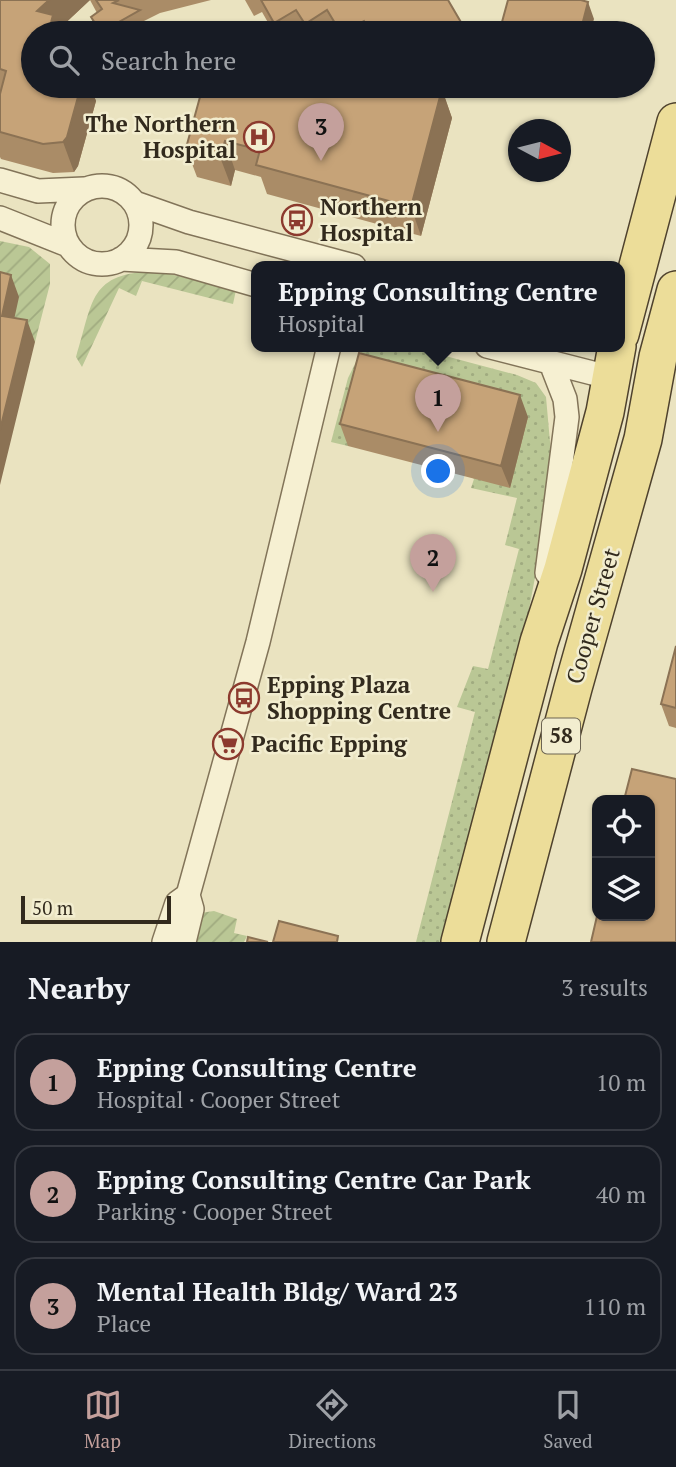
<!DOCTYPE html>
<meta charset="utf-8">
<style>
:root{--surface:#171b24;--page:#20242c;--text:#f1f3f6;--muted:#9ea1a6;--line:#363941;--accent:#c4a09c}
body{margin:0;font-family:"PT Serif",serif;background:var(--page);color:var(--text)}
.controls{position:absolute;right:21px;bottom:21px;display:grid;overflow:hidden;border-radius:14px;box-shadow:0 2px 5px #0004}
.controls button{width:63px;height:63px;display:grid;place-items:center;padding:0;border:0;border-bottom:2px solid var(--line);background:var(--surface);color:var(--text);font:35px sans-serif}
.compass{position:absolute;left:508px;top:119px;width:63px;height:63px;border-radius:50%;background:var(--surface);box-shadow:0 2px 5px #0004;rotate:97deg}
.scale{position:absolute;left:21px;bottom:18px;width:150px;box-sizing:border-box;padding-left:7px;border:4px solid #322a1d;border-top:0;font-size:19px;line-height:24px;white-space:nowrap;color:#322a1d;-webkit-text-stroke:5px #f2edcf;paint-order:stroke}
.you{position:absolute;left:439px;top:472px;width:24px;height:24px;margin:-18px;border:5px solid #fff;border-radius:50%;background:#1a73e8;box-shadow:0 0 0 10px #1a73e833}
.badge{display:grid;place-items:center;width:46px;height:46px;border-radius:50%;background:var(--accent);color:#111;font-size:23px;font-weight:700}
.pin{position:absolute;translate:-50% -58px;filter:drop-shadow(0 2px 4px #0008)}
.pin::after{content:'';position:absolute;top:37px;width:24px;height:21px;background:inherit;clip-path:polygon(0 0,100% 0,50% 100%)}
.popup{position:absolute;left:251px;top:261px;width:374px;height:91px;box-sizing:border-box;display:grid;place-content:center;border-radius:14px;background:var(--surface);filter:drop-shadow(0 2px 5px #0005);font-size:23px;white-space:nowrap;color:var(--muted)}
.popup b{font-size:26px;color:var(--text)}
.popup::after{content:'';position:absolute;left:50%;top:100%;margin-left:-14px;border:14px solid transparent;border-top-color:var(--surface)}
.list{margin:0;padding:0;list-style:none}
h2{display:flex;justify-content:space-between;align-items:center;height:91px;margin:0;padding:0 28px;font-size:30px}
h2 small{font-size:23px;font-weight:400;color:var(--muted)}
.list li{display:grid;grid-template-columns:46px 1fr auto;gap:21px;align-items:center;box-sizing:border-box;height:98px;margin:0 14px 14px;padding:0 14px;border:2px solid var(--line);border-radius:21px}
.list b{display:block;font-size:26px;white-space:nowrap}
.list p{margin:0;font-size:23px;white-space:nowrap;color:var(--muted)}
.list em{font-size:23px;font-style:normal;color:var(--muted)}
.icon{flex:none;width:38px;height:38px;fill:none;stroke:currentColor;stroke-width:2;stroke-linecap:round;stroke-linejoin:round}
.map{position:relative;flex:none;width:676px;height:942px;overflow:hidden}
.search{position:absolute;background:var(--surface);box-shadow:0 2px 5px #0004;left:21px;right:21px;top:21px;height:77px;display:flex;align-items:center;gap:18px;box-sizing:border-box;padding:0 24px;border-radius:38px;color:var(--muted);font-size:26px}
.sheet{height:427px;background:var(--surface)}
nav{display:flex;justify-content:space-around;align-items:center;box-sizing:border-box;height:98px;border-top:2px solid var(--line);background:var(--surface);font-size:19px;color:var(--muted)}
nav a{display:grid;justify-items:center;gap:4px}
nav .on{color:var(--accent)}
.map>svg:first-child{display:block}
.grass{fill:url(#grass-dots)}
.garden{fill:url(#garden-furrows)}
.lines{fill:none;stroke-linecap:round;stroke-linejoin:round}
.minor-casing{stroke:#827459;stroke-width:26}
.primary-casing{stroke:#4f422d;stroke-width:40}
.minor{stroke:#f6f0d2;stroke-width:23}
.primary{stroke:#ecdd99;stroke-width:37}
.wall{fill:#aa8c67}
.shaded-wall{fill:#8b7254}
.building{fill:#c6a378;stroke:#8b7254;stroke-width:2}
.labels{text-anchor:middle;stroke-width:5;stroke-linejoin:round;paint-order:stroke}
.shield{fill:#f2edcf;stroke:#6c6452;stroke-width:2}
.shield-label{font-size:21px;font-weight:bold;fill:#322a1d}
.poi-label{font-size:23px;font-weight:bold;fill:#322a1d;stroke:#f2edcf;text-anchor:start}
.street-label{font-size:23px;fill:#322a1d;stroke:#f2edcf}
</style>
<div class="map">
<svg width="676" height="942" viewBox="0 0 676 942">
<defs>
<pattern id="grass-dots" width="8" height="8" patternUnits="userSpaceOnUse" patternTransform="scale(1.75)"><rect width="8" height="8" fill="#bac795"/><path d="M2 2h.1M6 6h.1" fill="none" stroke="#a0ab80" stroke-width="1.8" stroke-linecap="round"/></pattern>
<pattern id="garden-furrows" width="10" height="10" patternUnits="userSpaceOnUse" patternTransform="scale(1.75)"><rect width="10" height="10" fill="#bac795"/><path d="M-1 1l2-2M0 10L10 0M9 11l2-2" fill="none" stroke="#a0ab80"/></pattern>
</defs>
<rect width="100%" height="100%" fill="#eae3c0"/>
<path class="grass" d="M364 346H408L517 375 536 383 546 397 551 453 558 455 527 620 443 942H416L475 712 457 707 473 666 488 669 519 549 505 545 517 498 471 488 474 479 367 376 348 446 331 442 348 378Z"/>
<path class="garden" d="M0 241 29 247 50 264V284L35 342 10 338 0 292Z
M157 271 236 290 233 304 142 281 136 296 119 288 82 367 76 357C94 300 88 273 157 271Z
M214 911 237 919 234 933 247 936 244 942H191L200 913Z"/>
<g class="lines">
<g class="minor-casing">
<path id="minor" d="M0 180 38 191 84 189
M63 225a39 39 0 1 1 78 0a39 39 0 1 1-78 0Z
M135 203 189 222 354 266
M0 218 68 245
M121 259 176 262 256 285
M487 346 612 378
M547 573 567 417 565 399 551 363
M164 942 177 903 188 895
M184 942 192 909 188 895 258 642 329 346"/>
</g>
<g class="primary-casing">
<path id="primary" d="M620 334 676 122
M460 942 539 642 563 569 605 412 617 346
M506 942 573 688 643 439 658 357 676 290"/>
</g>
<use href="#minor" class="minor"/>
<use href="#primary" class="primary"/>
</g>
<path class="wall" d="M0 0H211L160 13 144 21 148 33H97L91 17 97 13 90 0 58 30 60 33 33 86H90L96 101 78 166 74 172 53 173 1 159 0 157Z
M245 0H448L462 24 465 33H274L262 12 254 16Z
M203 86H449L442 90 452 118 421 236 267 194 261 177 235 170 231 186 197 177 186 148Z
M564 86H577L576 89Z
M528 417 510 488 348 446 340 424Z
M676 646V728L669 726 661 704Z"/>
<path class="shaded-wall" d="M49 0H90L58 30 60 33H46L37 11Z
M588 2 594 19 590 33H580Z
M462 24 465 33H460Z
M81 86H90L96 101 78 166 74 172 63 142Z
M442 89 452 118 421 236 411 207Z
M225 141 235 170 231 186 220 157Z
M11 275 19 297 10 338 2 316Z
M27 320 35 342 0 485V430Z
M520 395 528 417 510 488 501 466Z"/>
<path class="building" d="M0 0H49L37 11 53 15 49 30 60 33H33V86H81L67 137 63 142 43 144 0 132V94L6 71 0 69Z
M96 0H119L113 3 140 10 101 32 91 17 102 9Z
M261 0H448L462 24 460 33H371L364 21 341 33 327 10 305 24 296 10 274 23Z
M508 0H581L588 2 580 33H499Z
M218 29 232 33H217Z
M203 86H429L442 89 411 207 256 165 260 150 225 141 220 157 186 148Z
M0 272 11 275 2 316 27 320 0 430Z
M359 353 520 395 501 466 340 424Z
M676 646V708L661 704Z
M632 769 676 779V942H591L597 916H650V800H624Z
M279 921 338 936 337 942H273Z
M248 937 268 942H247Z"/>
<defs>
<g id="hospital-ring" transform="scale(1.575)"><circle r="9.5" fill="#f2edcf" stroke="#8c3a2e" stroke-width="1.5"/><path d="M-5-5h3v3.5h4V-5h3V5h-3V1.5h-4V5h-3Z" fill="#8c3a2e"/></g>
<g id="bus-ring" transform="scale(1.575)"><circle r="9.5" fill="#f2edcf" stroke="#8c3a2e" stroke-width="1.5"/><path d="M-5-6H5V4H4V6H2V4H-2V6H-4V4H-5ZM-3.5-4V0h7V-4ZM-3.5 1.2v1.5H-2V1.2ZM2 1.2v1.5H3.5V1.2Z" fill="#8c3a2e"/></g>
<g id="supermarket-ring" transform="scale(1.575)"><circle r="9.5" fill="#f2edcf" stroke="#8c3a2e" stroke-width="1.5"/><path d="M-6-5.5h2.5l.6 2H6L4.5 2H-2.5L-4.4-4H-6ZM-1.5 3.2a1.3 1.3 0 1 0 .1 0ZM3 3.2a1.3 1.3 0 1 0 .1 0Z" fill="#8c3a2e"/></g>
</defs>
<g fill-rule="evenodd">
<use href="#hospital-ring" x="259" y="137"/>
<use href="#bus-ring" x="297" y="220"/>
<use href="#bus-ring" x="244" y="698"/>
<use href="#supermarket-ring" x="228" y="744"/>
</g>
<g class="labels">
<rect class="shield" x="542" y="718.5" width="38" height="35" rx="5"/>
<g class="shield-label">
<text x="561" y="743">58</text>
</g>
<g class="poi-label">
<text x="236" y="132" text-anchor="end">The Northern<tspan x="236" dy="26">Hospital</tspan></text>
<text x="320" y="215">Northern<tspan x="320" dy="26">Hospital</tspan></text>
<text x="267" y="693">Epping Plaza<tspan x="267" dy="26">Shopping Centre</tspan></text>
<text x="251" y="752">Pacific Epping</text>
</g>
<g class="street-label">
<text transform="translate(593 616) rotate(-74)" y="8">Cooper Street</text>
</g>
</g>
</svg>
<div class="controls">
<button><svg class="icon" aria-label="locate" viewBox="0 0 24 24"><circle cx="12" cy="12" r="6"/><path d="M12 2v4M12 18v4M2 12h4M18 12h4"/></svg></button>
<button><svg class="icon" aria-label="layers" viewBox="0 0 24 24"><path d="M12 4l9 5-9 5-9-5zM3 14l9 5 9-5"/></svg></button>
</div>
<svg class="compass" viewBox="-18 -18 36 36"><path d="M0-13l5 13h-10z" fill="#e53935"/><path d="M0 13l5-13h-10z" fill="#9ea1a6"/></svg>
<div class="scale">50 m</div>
<div class="you"></div>
<div class="pin badge" style="left:438px;top:432px">1</div>
<div class="popup"><b>Epping Consulting Centre</b>Hospital</div>
<div class="pin badge" style="left:433px;top:592px">2</div>
<div class="pin badge" style="left:321px;top:161px">3</div>
<div class="search"><svg class="icon" aria-label="search" viewBox="0 0 24 24"><circle cx="10" cy="10" r="6"/><path d="M15 15l6 6"/></svg>Search here</div>
</div>
<section class="sheet">
<h2>Nearby<small>3 results</small></h2>
<ul class="list">
<li><span class="badge">1</span><div><b>Epping Consulting Centre</b><p>Hospital · Cooper Street</p></div><em>10 m</em></li>
<li><span class="badge">2</span><div><b>Epping Consulting Centre Car Park</b><p>Parking · Cooper Street</p></div><em>40 m</em></li>
<li><span class="badge">3</span><div><b>Mental Health Bldg/ Ward 23</b><p>Place</p></div><em>110 m</em></li>
</ul>
</section>
<nav>
<a class="on"><svg class="icon" aria-label="map" viewBox="0 0 24 24"><path d="M3 6l6-2 6 2 6-2v14l-6 2-6-2-6 2zM9 4v14M15 6v14"/></svg>Map</a>
<a><svg class="icon" aria-label="directions" viewBox="0 0 24 24"><path d="M12 3l9 9-9 9-9-9zM9 14v-3h6M13 9l2 2-2 2"/></svg>Directions</a>
<a><svg class="icon" aria-label="saved" viewBox="0 0 24 24"><path d="M7 4h10v16l-5-4-5 4z"/></svg>Saved</a>
</nav>
